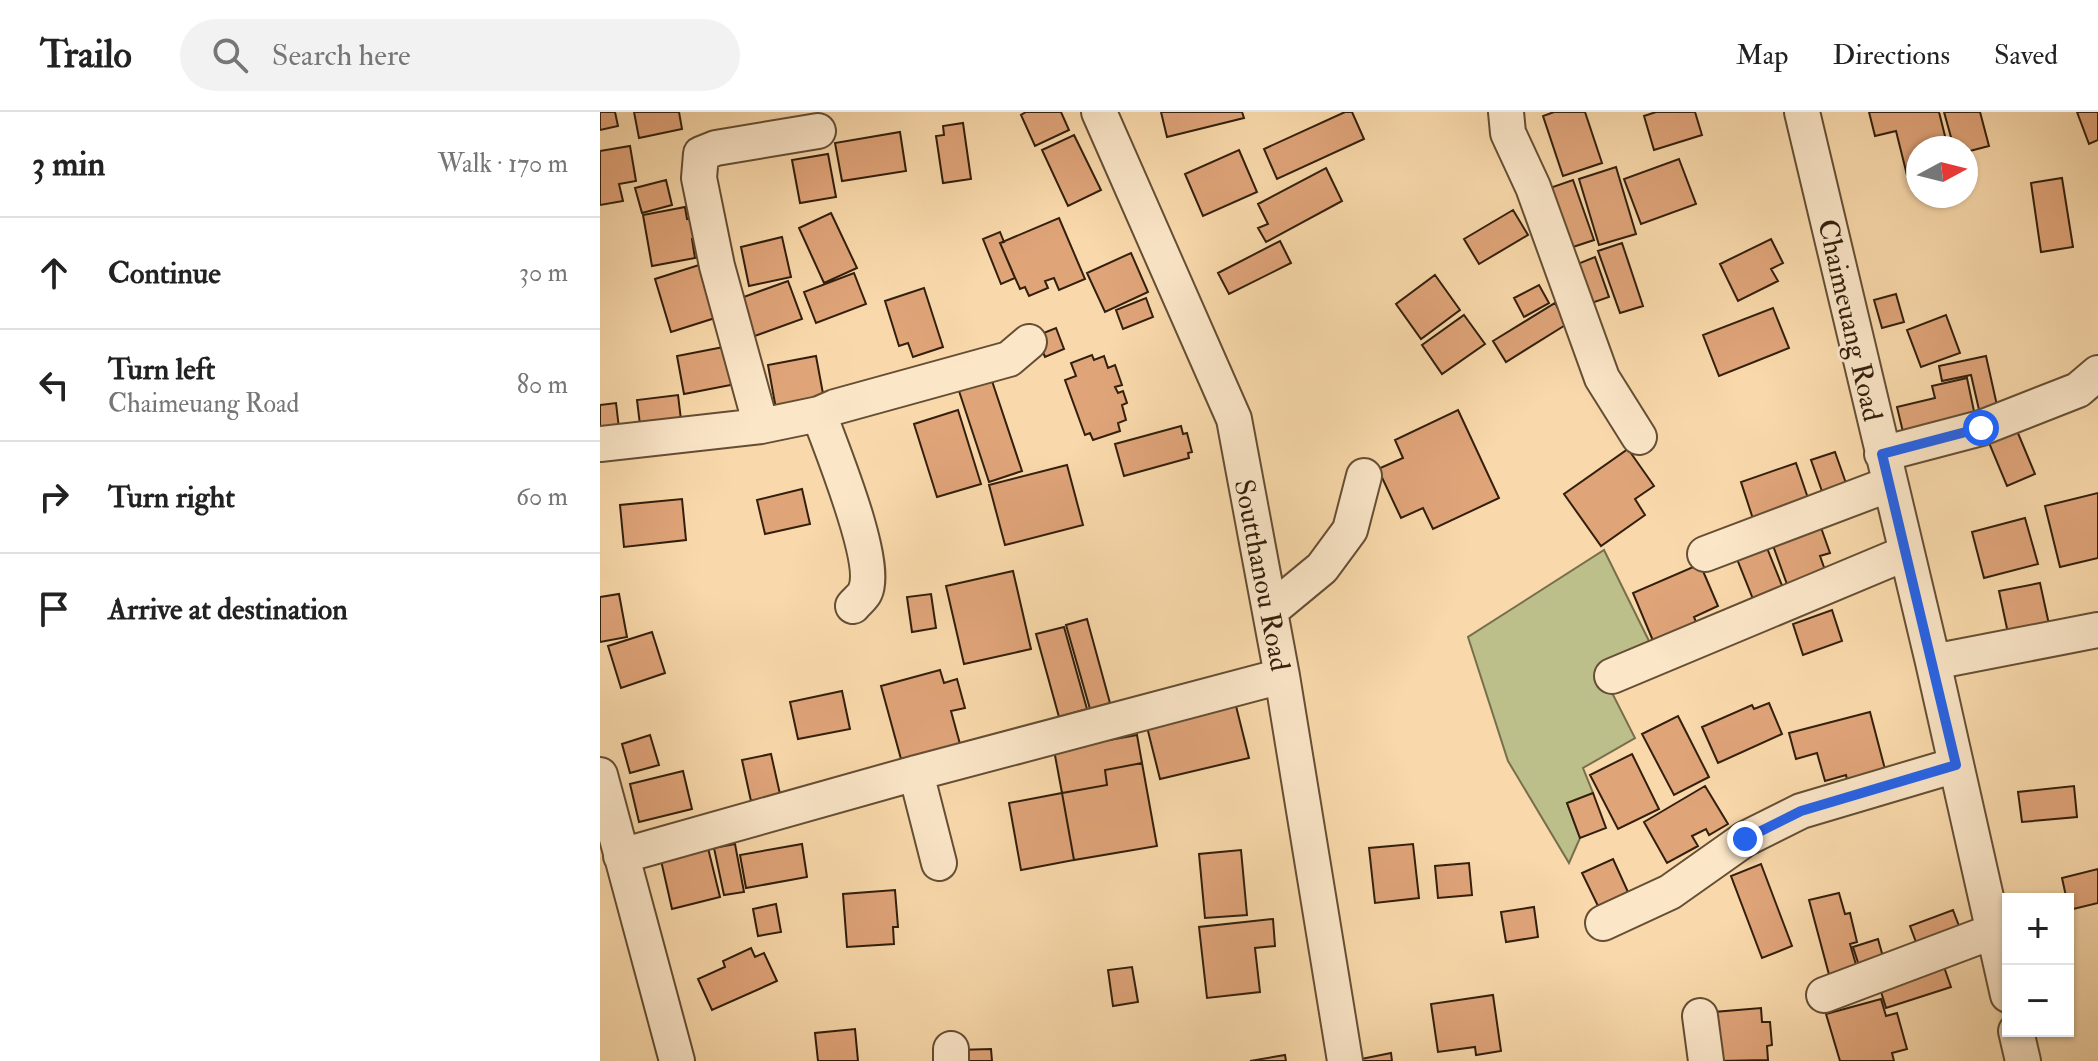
<!DOCTYPE html>
<meta charset="utf-8">
<style>
:root{--surface:#fff;--page:#f2f2f2;--text:#222;--muted:#767676;--line:#e0e0e0}
body{margin:0;font-family:"IM FELL Double Pica",serif;background:var(--page);color:var(--text)}
.controls{position:absolute;right:24px;bottom:24px;display:grid;overflow:hidden;border-radius:0px;box-shadow:0 2px 6px #0004}
.controls button{width:72px;height:72px;display:grid;place-items:center;padding:0;border:0;border-bottom:2px solid var(--line);background:var(--surface);color:var(--text);font:40px sans-serif}
.compass{position:absolute;left:1306px;top:24px;width:72px;height:72px;border-radius:50%;background:var(--surface);box-shadow:0 2px 6px #0004;rotate:83deg}
.stop{position:absolute;width:24px;height:24px;margin:-18px;border:6px solid #2563eb;border-radius:50%;background:#fff}
.stop.end{background:#2563eb;border-color:#fff;box-shadow:0 2px 8px #0008}
.list{margin:0;padding:0;list-style:none}
h2{display:flex;justify-content:space-between;align-items:center;height:104px;margin:0;padding:0 32px;font-size:34px}
h2 small{font-size:26px;font-weight:400;color:var(--muted)}
.list li{display:grid;grid-template-columns:52px 1fr auto;gap:24px;align-items:center;box-sizing:border-box;height:112px;padding:0 32px;border-top:2px solid var(--line)}
.list b{display:block;font-size:30px;white-space:nowrap}
.list p{margin:0;font-size:26px;white-space:nowrap;color:var(--muted)}
.list em{font-size:26px;font-style:normal;color:var(--muted)}
.icon{flex:none;width:44px;height:44px;fill:none;stroke:currentColor;stroke-width:2;stroke-linecap:round;stroke-linejoin:round}
.map{position:relative;flex:none;width:1498px;height:949px;overflow:hidden}
header{display:flex;align-items:center;gap:48px;box-sizing:border-box;height:112px;padding:0 40px;background:var(--surface);border-bottom:2px solid var(--line)}
header strong{font-size:38px}
nav{display:flex;gap:44px;margin-inline-start:auto;font-size:28px}
.search{width:560px;height:72px;background:var(--page);display:flex;align-items:center;gap:20px;box-sizing:border-box;padding:0 28px;border-radius:44px;color:var(--muted);font-size:30px}
main{display:flex}
aside{flex:1;background:var(--surface)}
.map>svg:first-child{display:block}
.green{fill:#bcbf8a;stroke:#776f4c;stroke-width:2}
.building{fill:#e0a479;stroke:#321f0d;stroke-width:2}
.lines{fill:none;stroke-linecap:round;stroke-linejoin:round}
.minor-casing{stroke:#644e34;stroke-width:38}
.minor{stroke:#fbe6c8;stroke-width:34}
.route{stroke:#2563eb;stroke-width:10}
.labels{text-anchor:middle;stroke-width:6;stroke-linejoin:round;paint-order:stroke}
.street-label{font-size:28px;fill:#321f0d;stroke:#fbe6c8}
</style>
<header>
<strong>Trailo</strong>
<div class="search"><svg class="icon" aria-label="search" viewBox="0 0 24 24"><circle cx="10" cy="10" r="6"/><path d="M15 15l6 6"/></svg>Search here</div>
<nav><a>Map</a><a>Directions</a><a>Saved</a></nav>
</header>
<main>
<aside>
<h2>3 min<small>Walk · 170 m</small></h2>
<ul class="list">
<li><svg class="icon" aria-label="ahead" viewBox="0 0 24 24"><path d="M12 20V5M6 11l6-6 6 6"/></svg><div><b>Continue</b></div><em>30 m</em></li>
<li><svg class="icon" aria-label="left" viewBox="0 0 24 24"><path d="M17 20v-9H6M10 6l-5 5 5 5"/></svg><div><b>Turn left</b><p>Chaimeuang Road</p></div><em>80 m</em></li>
<li><svg class="icon" aria-label="right" viewBox="0 0 24 24"><path d="M7 20v-9h11M14 6l5 5-5 5"/></svg><div><b>Turn right</b></div><em>60 m</em></li>
<li><svg class="icon" aria-label="arrive" viewBox="0 0 24 24"><path d="M6 21V4h12l-3 4 3 4H6"/></svg><div><b>Arrive at destination</b></div></li>
</ul>
</aside>
<div class="map">
<svg width="1498" height="949" viewBox="0 0 1498 949">
<rect width="100%" height="100%" fill="#f9d9ab"/>
<filter id="stains"><feTurbulence type="fractalNoise" baseFrequency=".0025" numOctaves="4"/><feColorMatrix values="0 0 0 0 .2 0 0 0 0 .09 0 0 0 0 .02 0 0 0 .5 -.17"/></filter>
<radialGradient id="worn" r=".72"><stop offset=".6" stop-color="#630" stop-opacity="0"/><stop offset="1" stop-color="#630" stop-opacity=".3"/></radialGradient>
<path class="green" d="M1004 438 1051 533 1003 563 1035 626 983 656 993 681 967 691 980 726 969 751 908 649 868 525Z"/>
<path class="building" d="M0 0H15L18 14 0 18Z
M34 0H79L82 17 39 26Z
M426 0H461L469 18 435 34 421 3Z
M561 0H642L644 6 567 25Z
M745 0H752L764 27 677 67 664 37Z
M954 0H985L1002 51 963 64 943 4Z
M1056 0H1095L1102 23 1054 38 1044 4Z
M1269 0H1339L1348 36H1318V60L1307 63 1296 19 1275 24Z
M1344 0H1380L1389 34 1366 40V36H1354Z
M1477 0H1498V28L1489 32Z
M363 11 371 67 343 71 336 24 344 23 343 14Z
M300 20 306 59 242 69 235 31Z
M474 23 501 78 468 94 442 38Z
M30 34 36 69 19 72 23 89 0 93V39Z
M639 38 657 80 603 104 585 62Z
M228 42 236 85 200 91 192 48Z
M1079 47 1096 92 1041 112 1024 67Z
M1016 55 1036 122 999 133 979 67Z
M726 56 742 89 666 130 658 116 668 112 658 92Z
M1462 66 1473 135 1441 140 1431 71Z
M66 68 72 93 42 101 35 76Z
M973 68 994 128 964 138 944 78Z
M85 95 87 107 93 106 96 126 92 127 95 146 52 154 43 103Z
M913 98 928 123 879 152 864 127Z
M231 101 257 156 224 171 199 116Z
M459 106 485 167 459 178 454 166 445 169 448 176 429 184 425 175 420 177 400 131Z
M400 120 404 130 400 131 415 166 401 172 383 127Z
M182 125 191 165 149 174 141 135Z
M1171 127 1183 151 1171 157 1178 169 1138 189 1120 152Z
M680 129 691 151 629 182 618 161Z
M1022 131 1043 194 1020 201 998 139Z
M531 141 548 180 505 200 487 161Z
M995 145 1009 185 983 194 970 155Z
M99 153 115 206 71 220 55 167Z
M254 161 266 192 216 211 204 180Z
M835 163 860 198 821 227 796 192Z
M188 169 202 207 152 225 138 187Z
M939 173 949 191 924 205 914 186Z
M324 176 343 235 313 245 308 231 299 234 285 189Z
M1296 182 1304 210 1282 216 1274 188Z
M546 186 553 205 523 217 516 198Z
M955 191 967 212 906 250 893 229Z
M1173 196 1189 236 1119 264 1103 223Z
M864 203 885 232 842 262 822 233Z
M1346 203 1360 241 1321 255 1307 218Z
M456 216 464 237 445 245 436 224Z
M134 233 141 271 84 282 77 244Z
M492 243 494 248 504 244 508 256 515 253 522 273 515 275 518 281 523 279 527 291 522 293 526 308 518 311 520 319 493 328 490 321 485 323 465 268 476 264 471 251Z
M216 244 224 287 176 297 168 253Z
M1386 244 1398 298 1380 302 1371 263 1342 269 1339 254Z
M391 266 422 359 389 370 358 276Z
M1367 266 1375 304 1303 320 1297 295 1335 286 1332 274Z
M78 283 82 316 41 321 37 288Z
M16 291 20 325 0 327V293Z
M358 298 381 372 337 385 314 312Z
M858 298 899 386 833 417 823 396 801 406 778 357 803 346 795 328Z
M581 314 583 322 587 321 592 340 588 341 589 346 524 364 515 332Z
M1415 314 1435 362 1407 374 1387 326Z
M1028 337 1054 374 1035 387 1045 403 1001 434 964 382Z
M1235 340 1247 374 1223 382 1211 348Z
M1196 351 1210 392 1154 410 1141 370Z
M467 353 483 413 405 433 389 373Z
M202 377 210 412 165 422 157 388Z
M1498 381V446L1460 455 1445 394Z
M82 387 86 428 24 435 20 393Z
M1425 406 1438 452 1384 466 1372 420Z
M1219 410 1230 441 1220 444 1226 461 1188 475 1171 428Z
M1167 436 1185 481 1155 492 1137 447Z
M1100 452 1118 494 1094 505 1101 522 1056 536 1033 481Z
M413 459 431 537 364 552 346 474Z
M1440 471 1450 517 1409 526 1399 479Z
M19 482 27 525 0 530V485Z
M331 482 336 516 312 520 307 485Z
M1232 498 1242 529 1203 543 1193 512Z
M487 507 510 591 490 597 466 513Z
M464 515 487 597 459 605 436 522Z
M52 520 65 561 21 576 8 534Z
M340 558 344 571 357 567 365 596 351 599 360 632 301 647 281 574Z
M242 579 250 617 198 627 190 590Z
M635 590 649 646 560 667 546 611Z
M1169 591 1182 622 1118 651 1102 615 1152 593 1154 597Z
M1270 600 1286 661 1248 672 1246 663 1225 669 1217 641 1196 647 1189 621Z
M1078 604 1109 665 1074 683 1042 622Z
M50 623 59 653 30 661 22 632Z
M537 623 542 651 505 658 507 673 462 681 454 638Z
M171 642 180 682 151 689 142 648Z
M1032 642 1059 697 1018 717 990 663Z
M542 651 557 734 474 748 462 681 507 673 505 658Z
M83 659 92 697 39 710 30 672Z
M1105 674 1128 712 1109 723 1106 717 1092 724 1098 734 1067 751 1044 710Z
M1474 674 1477 705 1422 710 1418 680Z
M462 681 474 748 421 758 409 691Z
M993 681 1006 716 980 726 967 691Z
M107 732 120 785 72 797 60 744Z
M135 732 144 780 124 783 114 736Z
M202 732 207 765 146 776 140 743Z
M813 732 819 786 775 791 769 736Z
M641 738 647 803 605 806 599 742Z
M1013 747 1028 780 998 794 982 761Z
M869 751 872 783 838 786 835 754Z
M1161 752 1192 834 1162 846 1131 764Z
M1498 757V791L1469 798 1462 766Z
M295 778 298 815H293L294 832 247 835 243 782Z
M1239 781 1245 802 1250 801 1257 830 1250 832 1259 863 1231 870 1209 788Z
M176 792 181 820 158 824 153 797Z
M934 795 938 825 906 830 901 800Z
M1353 798 1362 822 1319 838 1310 814Z
M673 807 675 834 655 836 660 880 607 886 599 815Z
M1278 827 1285 852 1261 860 1253 835Z
M151 836 155 845 164 841 177 869 112 898 98 867 125 855 123 849Z
M1343 852 1351 875 1286 896 1279 873Z
M532 855 538 890 513 894 508 858Z
M893 883 901 939 876 943 875 935 838 940 831 892Z
M1281 887 1286 904 1297 901 1307 937 1292 941 1294 949H1240L1226 902Z
M1161 896 1162 910H1170L1172 933 1167 934 1168 948 1119 949 1114 900Z
M255 917 258 949H218L215 921Z
M391 937 392 949H357L356 938Z
M791 941 792 949H761V947Z
M685 943 686 949H650Z"/>
<g class="lines">
<g class="minor-casing">
<path id="minor" d="M499 0 634 307 682 564 745 949
M906 0 908 21 933 75 1002 266 1039 325
M1202 0 1333 550 1408 883
M219 302C231 336 279 450 265 480 263 485 256 490 253 494
M161 314 117 154 99 66 101 42 116 36 218 19
M0 332 161 314 219 302 235 295 409 247 429 230
M1282 342 1381 316 1478 278 1498 261
M1105 442 1290 372
M670 499 722 456 750 418 764 364
M1333 550 1498 518
M1012 564 1306 441
M316 661 339 751
M0 663 77 949
M21 744 316 661 682 564
M1003 811 1070 780 1145 727 1201 699 1356 653
M1224 883 1394 819
M1100 904 1106 949
M1416 919 1423 949
M351 937V949"/>
</g>
<use href="#minor" class="minor"/>
</g>
<g class="lines">
<path class="route" d="M1145 727 1201 699 1356 653 1282 342 1381 316"/>
</g>
<g class="labels">
<g class="street-label">
<text transform="translate(1251 208) rotate(77)" y="10">Chaimeuang Road</text>
<text transform="translate(663 463) rotate(79)" y="10">Soutthanou Road</text>
</g>
</g>
<rect width="100%" height="100%" filter="url(#stains)"/>
<rect width="100%" height="100%" fill="url(#worn)"/>
</svg>
<div class="controls">
<button>+</button>
<button>−</button>
</div>
<svg class="compass" viewBox="-18 -18 36 36"><path d="M0-13l5 13h-10z" fill="#e53935"/><path d="M0 13l5-13h-10z" fill="#767676"/></svg>
<div class="stop" style="left:1381px;top:316px"></div>
<div class="stop end" style="left:1145px;top:727px"></div>
</div>
</main>
